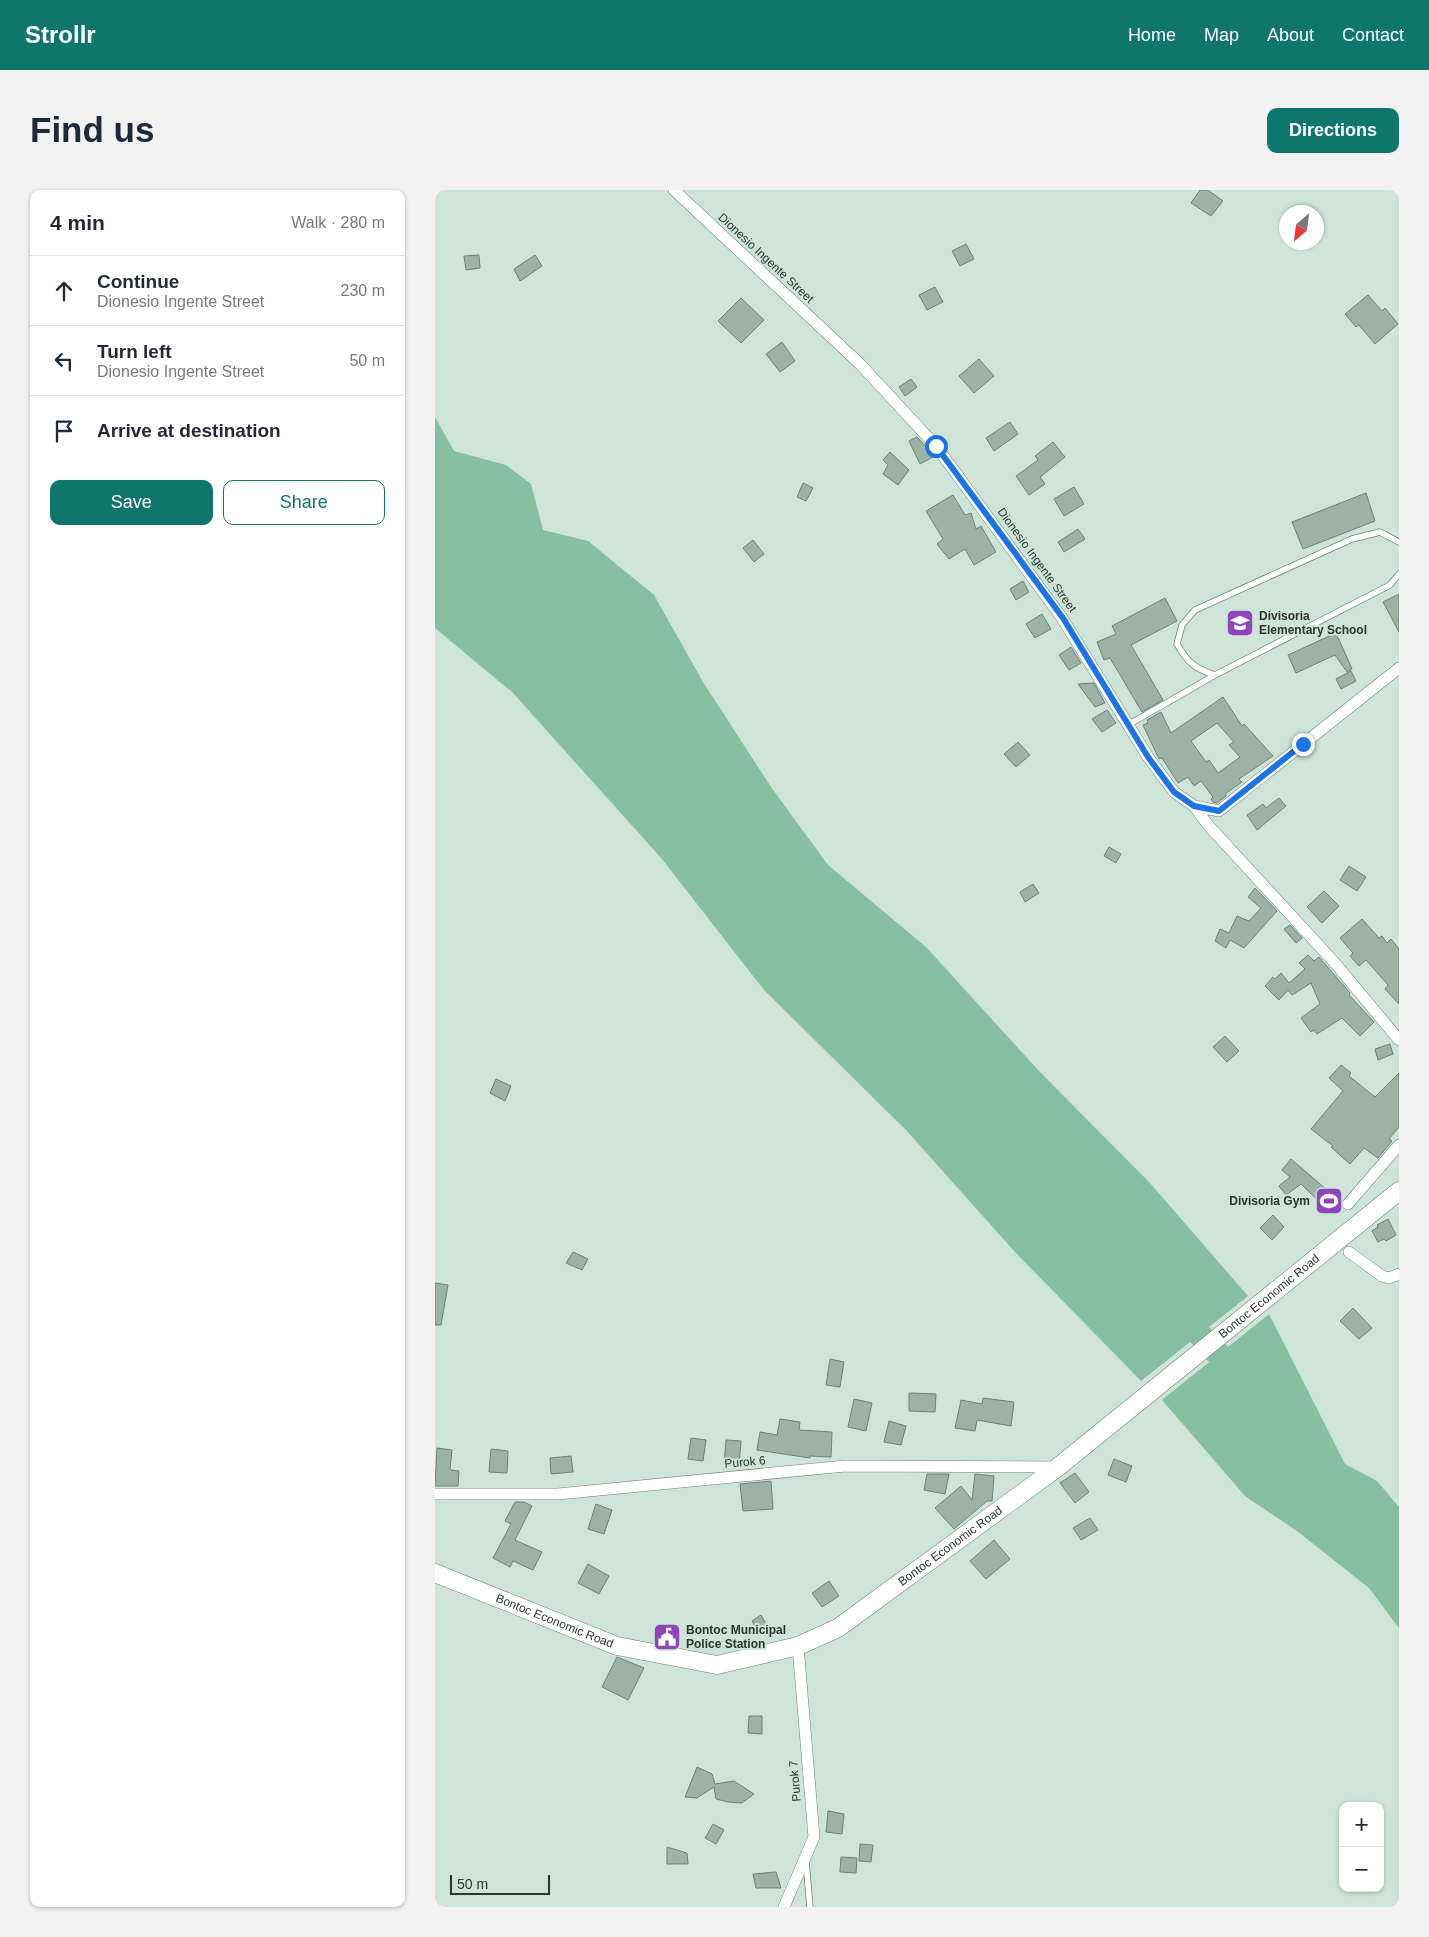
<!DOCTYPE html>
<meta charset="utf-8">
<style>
:root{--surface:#fff;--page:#f2f2f3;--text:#1f2937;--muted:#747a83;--line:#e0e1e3;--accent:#0f766e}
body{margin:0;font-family:Helvetica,sans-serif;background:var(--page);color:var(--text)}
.controls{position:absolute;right:15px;bottom:15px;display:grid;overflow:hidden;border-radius:10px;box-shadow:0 1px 4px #0004}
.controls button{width:45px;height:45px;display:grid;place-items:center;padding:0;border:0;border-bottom:1px solid var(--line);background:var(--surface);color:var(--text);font:25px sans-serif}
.compass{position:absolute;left:844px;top:15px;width:45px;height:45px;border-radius:50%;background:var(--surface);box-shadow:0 1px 4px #0004;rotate:208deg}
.scale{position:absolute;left:15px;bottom:12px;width:100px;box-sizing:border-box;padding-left:5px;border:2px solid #2d3531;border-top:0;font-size:14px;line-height:18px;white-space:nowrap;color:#2d3531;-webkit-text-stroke:4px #cee4d8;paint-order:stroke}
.stop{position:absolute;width:15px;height:15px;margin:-11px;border:4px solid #1a73e8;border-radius:50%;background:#fff}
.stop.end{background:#1a73e8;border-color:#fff;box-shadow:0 1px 5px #0008}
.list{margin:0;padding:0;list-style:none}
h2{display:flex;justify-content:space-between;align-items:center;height:65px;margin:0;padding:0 20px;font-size:21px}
h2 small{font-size:16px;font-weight:400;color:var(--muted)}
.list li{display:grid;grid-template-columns:32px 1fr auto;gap:15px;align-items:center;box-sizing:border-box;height:70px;padding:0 20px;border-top:1px solid var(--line)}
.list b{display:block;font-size:19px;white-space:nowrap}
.list p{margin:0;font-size:16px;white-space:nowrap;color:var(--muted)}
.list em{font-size:16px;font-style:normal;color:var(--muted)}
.actions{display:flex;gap:10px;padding:15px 20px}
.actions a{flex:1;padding:11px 0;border:1px solid var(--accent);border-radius:10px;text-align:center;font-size:18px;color:var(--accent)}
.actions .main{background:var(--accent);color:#fff}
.icon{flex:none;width:28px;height:28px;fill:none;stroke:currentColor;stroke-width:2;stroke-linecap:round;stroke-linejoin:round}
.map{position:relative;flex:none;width:964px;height:1717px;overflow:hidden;border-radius:10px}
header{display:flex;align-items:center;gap:30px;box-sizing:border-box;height:70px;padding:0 25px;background:var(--accent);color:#fff}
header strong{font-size:24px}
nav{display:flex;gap:28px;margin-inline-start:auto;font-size:18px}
.intro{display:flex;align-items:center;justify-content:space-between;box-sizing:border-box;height:120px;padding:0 30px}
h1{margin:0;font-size:35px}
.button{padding:12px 22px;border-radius:10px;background:var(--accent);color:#fff;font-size:18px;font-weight:700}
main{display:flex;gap:30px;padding:0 30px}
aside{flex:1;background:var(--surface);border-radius:10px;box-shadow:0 1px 4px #0004}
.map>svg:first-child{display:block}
.water{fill:#85bea0}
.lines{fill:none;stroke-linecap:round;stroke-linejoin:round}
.river{stroke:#85bea0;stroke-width:24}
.building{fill:#9db2a6;stroke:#6c8175;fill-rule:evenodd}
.lane-casing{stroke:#6d8276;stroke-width:7}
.street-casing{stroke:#6d8276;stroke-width:12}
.primary-casing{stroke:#6d8276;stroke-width:19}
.lane{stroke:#fff;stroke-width:5.5}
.street{stroke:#fff;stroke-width:11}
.primary{stroke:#fff;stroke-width:18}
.route{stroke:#1a73e8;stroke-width:6}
.labels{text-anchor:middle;stroke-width:4;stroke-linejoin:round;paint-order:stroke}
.street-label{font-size:12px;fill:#2d3531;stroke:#cee4d8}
.poi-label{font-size:12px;font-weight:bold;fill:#2d3531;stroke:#cee4d8;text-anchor:start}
</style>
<header>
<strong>Strollr</strong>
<nav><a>Home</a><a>Map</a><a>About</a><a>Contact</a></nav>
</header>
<div class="intro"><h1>Find us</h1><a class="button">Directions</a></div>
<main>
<aside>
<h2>4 min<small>Walk · 280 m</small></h2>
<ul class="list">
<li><svg class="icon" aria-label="ahead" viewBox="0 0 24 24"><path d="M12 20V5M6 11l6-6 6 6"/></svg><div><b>Continue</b><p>Dionesio Ingente Street</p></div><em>230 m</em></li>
<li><svg class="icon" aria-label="left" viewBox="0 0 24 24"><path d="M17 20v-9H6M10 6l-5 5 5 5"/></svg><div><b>Turn left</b><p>Dionesio Ingente Street</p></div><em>50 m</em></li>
<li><svg class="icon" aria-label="arrive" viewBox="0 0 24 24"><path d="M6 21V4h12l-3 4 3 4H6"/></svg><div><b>Arrive at destination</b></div></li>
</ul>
<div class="actions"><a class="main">Save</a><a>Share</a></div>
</aside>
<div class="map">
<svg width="964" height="1717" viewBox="0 0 964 1717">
<rect width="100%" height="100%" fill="#cee4d8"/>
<path class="water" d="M0 227 19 261 71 275 96 294 108 340 153 351 219 405 268 492 336 597 393 675 491 757 604 881 714 992 813 1106 706 1191 580 1062 471 940 329 800 227 669 78 503 0 438Z
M834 1124 910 1274 942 1291 964 1317V1438L934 1398 862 1341 810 1306 727 1210Z"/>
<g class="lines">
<path class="river" d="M742 1121 805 1187"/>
</g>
<path class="building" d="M765 0H773L788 11 776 26 756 13Z
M531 54 539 69 525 76 517 61Z
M44 65 45 78 31 80 29 66Z
M100 65 107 76 85 91 79 79Z
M500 97 508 112 492 120 484 105Z
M933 105 947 121 950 118 963 134 940 154 924 135 921 137 910 124Z
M306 108 329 130 306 153 283 131Z
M347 152 360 171 345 182 331 164Z
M544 169 559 186 539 203 524 186Z
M476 189 482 197 470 206 464 197Z
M575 232 583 244 559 261 551 248Z
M482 247 495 261 498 267 485 274 474 251Z
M618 252 630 267 605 287 610 294 594 305 581 286 603 270 600 266Z
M455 262 474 280 463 295 448 284 453 275 448 270Z
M368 293 378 298 371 311 362 307Z
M639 297 649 314 629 326 619 309Z
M931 303 940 331 868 359 857 332Z
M518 305 530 325 536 323 541 339 546 336 561 362 539 375 530 359 514 369 502 354 508 349 491 321Z
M643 339 650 349 629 362 623 352Z
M318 350 329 364 319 372 308 358Z
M588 391 594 402 581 410 575 399Z
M964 404V442L948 412Z
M730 408 742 431 696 455 728 510 707 522 675 468 669 470 662 452 681 444 677 436Z
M607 424 616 439 600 448 591 434Z
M901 443 917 479 912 482 900 465 861 483 853 465Z
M636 457 646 473 634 480 624 465Z
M916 481 921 491 906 499 901 489Z
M659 493 670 513 660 517 643 494Z
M788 507 807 536 809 534 838 566 804 589 807 592 790 604 791 606 782 613 778 612 776 609 778 607 766 591 759 596 753 587 743 593 727 568 724 569 708 535 713 533 712 530 726 522 736 543ZM782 533 799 552 794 555 805 567 783 583 774 570 771 572 756 551Z
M672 520 681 533 667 542 657 529Z
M583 552 595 565 581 577 569 564Z
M844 608 851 616 822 640 812 625 828 614 831 618Z
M674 657 686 664 681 673 669 666Z
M914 676 931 687 922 701 905 690Z
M598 694 604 703 590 712 585 702Z
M820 698 842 721 809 758 795 750 791 758 780 751 785 739 794 743 802 726 814 731 826 718 813 707Z
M889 701 904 716 887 733 872 717Z
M927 729 944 748 947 746 952 753 956 749 964 759V814L950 799 953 795 931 770 924 776 915 766 918 763 905 748Z
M855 735 867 748 861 753 849 739Z
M873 765 879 771 884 767 915 803 914 805 939 832 925 846 907 828 882 844 879 840 876 842 866 828 885 814 876 793 857 805 853 800 844 810 830 796 838 787 840 789 846 783 854 793 870 779 864 773Z
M790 846 804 861 792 872 778 857Z
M955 854 958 864 943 870 940 859Z
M906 875 916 883 914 886 940 907 964 883V937L954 949 957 951 943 968 929 958 915 974 896 957 898 956 876 939 908 901 894 888Z
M61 889 76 896 70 911 55 903Z
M856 969 906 1012 896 1023 866 994 851 1005 844 996 855 987 847 980Z
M838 1025 849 1037 837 1050 825 1038Z
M953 1029 961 1045 951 1051 949 1049 943 1052 937 1041 943 1037 942 1035Z
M138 1062 153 1069 147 1080 131 1073Z
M0 1093 13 1095 6 1135H0Z
M918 1118 937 1138 924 1149 905 1131Z
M395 1169 409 1172 405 1197 391 1195Z
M474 1203 501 1204 500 1222 474 1221Z
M548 1208 579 1212 576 1236 542 1230 540 1241 520 1238 526 1210 547 1214Z
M419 1209 437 1213 431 1241 413 1237Z
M345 1229 365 1232 364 1240 397 1242 396 1267 375 1266V1268L322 1260 325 1242 342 1245Z
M454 1231 471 1236 466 1255 449 1252Z
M256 1248 271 1250 268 1271 253 1269Z
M291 1250 306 1251 304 1276 289 1274Z
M2 1258 17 1260 15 1280 24 1281 23 1296H0Z
M56 1259 73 1261 72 1283 54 1282Z
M136 1266 138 1282 116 1284 115 1268Z
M679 1269 697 1276 691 1292 673 1285Z
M640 1283 654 1302 640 1313 625 1293Z
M492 1284H514L510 1304 489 1300Z
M540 1284 559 1286 557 1311H552L519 1339 500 1318 526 1296 537 1310Z
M336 1291 338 1319 308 1321 305 1294Z
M80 1312H89L97 1316 80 1350 107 1362 98 1380 78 1371 75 1377 58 1368 76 1334 70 1331Z
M161 1314 177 1320 169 1344 153 1339Z
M655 1328 663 1340 646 1350 638 1338Z
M559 1350 575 1369 551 1389 535 1371Z
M153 1374 174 1386 164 1404 143 1393Z
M394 1391 404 1406 387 1417 377 1403Z
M326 1425 331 1434 322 1440 317 1431Z
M182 1467 209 1478 193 1510 167 1497Z
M314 1526H327V1544L313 1543Z
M262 1577 277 1584 280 1594 299 1591 319 1604 307 1613 293 1612 281 1609 279 1597 262 1608 250 1607Z
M393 1621 409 1624 407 1644 391 1642Z
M278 1634 289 1640 281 1654 270 1648Z
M425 1654 438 1655 436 1672 424 1671Z
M232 1657 252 1663 253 1674H232Z
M406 1667 422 1668 421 1683 405 1682Z
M341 1682 346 1698H321L318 1684Z"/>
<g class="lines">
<g class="lane-casing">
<path id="lane" d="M780 485C759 478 753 473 742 454L747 435 760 420 917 349 945 342 964 352
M693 535 780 485 955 395 964 384
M371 1672 375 1717"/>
</g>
<g class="street-casing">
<path id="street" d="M239 0 425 174 501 256 627 428 713 567 739 602 759 616 784 621 964 478
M759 616 773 635 900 773 964 850
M913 1014 964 955
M914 1062 947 1086 954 1088 964 1084
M0 1304H123L410 1276 623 1277
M349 1717 379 1647 363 1456"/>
</g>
<g class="primary-casing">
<g id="primary">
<path id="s1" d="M0 1383 182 1456 282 1475 363 1456 403 1438 623 1277 964 1001"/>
</g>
</g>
<use href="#lane" class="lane"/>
<use href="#street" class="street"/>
<use href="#primary" class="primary"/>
</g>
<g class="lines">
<path class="route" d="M501 256 628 428 713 567 739 602 759 616 784 621 868 554"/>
</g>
<defs>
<g id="school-square" transform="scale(1.4375)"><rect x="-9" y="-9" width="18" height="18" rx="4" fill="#8e45b7" stroke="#cee4d8"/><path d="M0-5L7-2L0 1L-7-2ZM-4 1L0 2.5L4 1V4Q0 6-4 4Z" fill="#fff"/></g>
<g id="stadium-square" transform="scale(1.4375)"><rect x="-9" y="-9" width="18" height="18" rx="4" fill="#8e45b7" stroke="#cee4d8"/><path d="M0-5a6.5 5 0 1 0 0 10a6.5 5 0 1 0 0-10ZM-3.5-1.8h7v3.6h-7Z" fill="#fff"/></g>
<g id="civic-square" transform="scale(1.4375)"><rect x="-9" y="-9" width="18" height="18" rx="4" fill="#8e45b7" stroke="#cee4d8"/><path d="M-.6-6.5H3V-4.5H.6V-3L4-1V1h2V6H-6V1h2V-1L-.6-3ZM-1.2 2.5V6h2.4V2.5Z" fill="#fff"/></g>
</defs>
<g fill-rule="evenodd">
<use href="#school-square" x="805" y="433"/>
<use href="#stadium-square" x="894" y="1011"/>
<use href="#civic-square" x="232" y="1447"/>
</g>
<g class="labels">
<g class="street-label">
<text transform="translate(331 68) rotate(43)" y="4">Dionesio Ingente Street</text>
<text transform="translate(602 370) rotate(54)" y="4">Dionesio Ingente Street</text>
<text dy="4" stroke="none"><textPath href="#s1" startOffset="969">Bontoc Economic Road</textPath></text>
<text transform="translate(310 1272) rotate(-5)" y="4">Purok 6</text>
<text dy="4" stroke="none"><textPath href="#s1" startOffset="564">Bontoc Economic Road</textPath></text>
<text dy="4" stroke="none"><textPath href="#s1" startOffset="129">Bontoc Economic Road</textPath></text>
<text transform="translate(360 1591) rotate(-95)" y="4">Purok 7</text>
</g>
<g class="poi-label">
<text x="824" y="430">Divisoria<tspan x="824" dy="14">Elementary School</tspan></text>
<text x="875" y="1015" text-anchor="end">Divisoria Gym</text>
<text x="251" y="1444">Bontoc Municipal<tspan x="251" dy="14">Police Station</tspan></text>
</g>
</g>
</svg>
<div class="controls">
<button>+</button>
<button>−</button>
</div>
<svg class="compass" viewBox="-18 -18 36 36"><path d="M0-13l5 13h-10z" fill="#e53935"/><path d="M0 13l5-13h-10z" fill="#747a83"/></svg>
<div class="scale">50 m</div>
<div class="stop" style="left:501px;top:256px"></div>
<div class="stop end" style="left:868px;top:554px"></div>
</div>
</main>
